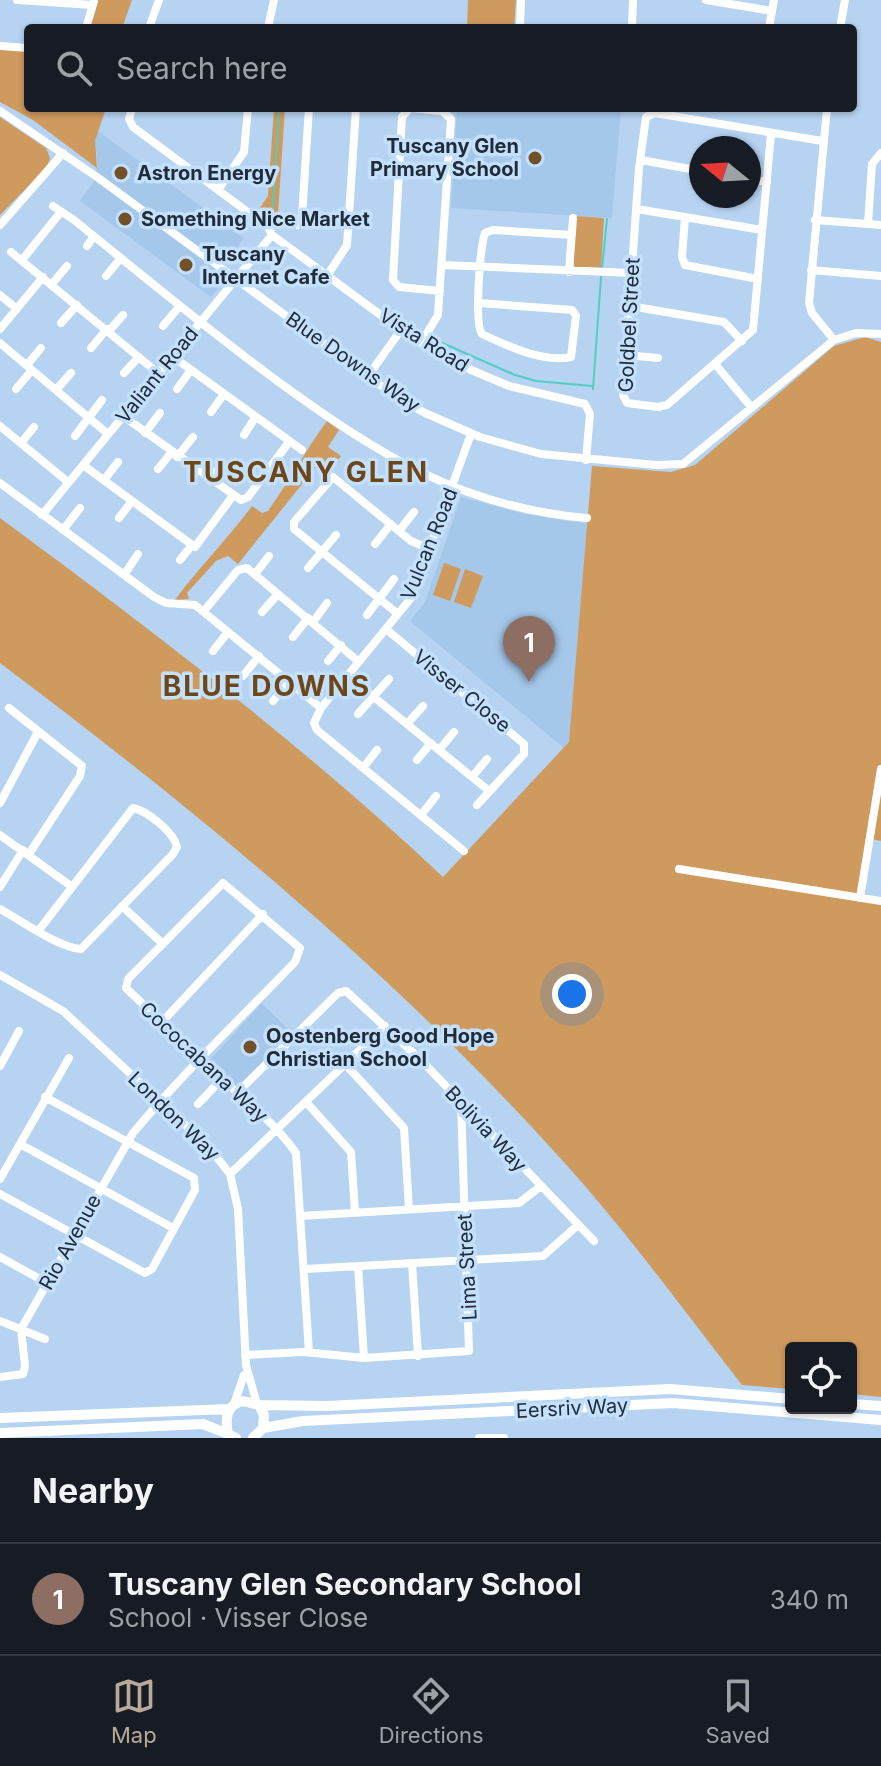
<!DOCTYPE html>
<meta charset="utf-8">
<style>
:root{--surface:#171b24;--page:#242831;--text:#f1f3f6;--muted:#9ea1a6;--line:#363941;--accent:#b8aa99}
body{margin:0;font-family:Inter,sans-serif;background:var(--page);color:var(--text)}
.controls{position:absolute;right:24px;bottom:24px;display:grid;overflow:hidden;border-radius:8px;box-shadow:0 2px 6px #0004}
.controls button{width:72px;height:72px;display:grid;place-items:center;padding:0;border:0;border-bottom:2px solid var(--line);background:var(--surface);color:var(--text);font:40px sans-serif}
.compass{position:absolute;left:689px;top:136px;width:72px;height:72px;border-radius:50%;background:var(--surface);box-shadow:0 2px 6px #0004;rotate:288deg}
.you{position:absolute;left:572px;top:994px;width:28px;height:28px;margin:-20px;border:6px solid #fff;border-radius:50%;background:#1a73e8;box-shadow:0 0 0 12px #1a73e833}
.badge{display:grid;place-items:center;width:52px;height:52px;border-radius:50%;background:var(--accent);color:#fff;font-size:26px;font-weight:700}
.pin{position:absolute;translate:-50% -66px;filter:drop-shadow(0 2px 4px #0008)}
.pin::after{content:'';position:absolute;top:42px;width:28px;height:24px;background:inherit;clip-path:polygon(0 0,100% 0,50% 100%)}
.list{margin:0;padding:0;list-style:none}
h2{display:flex;justify-content:space-between;align-items:center;height:104px;margin:0;padding:0 32px;font-size:34px}
h2 small{font-size:26px;font-weight:400;color:var(--muted)}
.list li{display:grid;grid-template-columns:52px 1fr auto;gap:24px;align-items:center;box-sizing:border-box;height:112px;padding:0 32px;border-top:2px solid var(--line)}
.list b{display:block;font-size:30px;white-space:nowrap}
.list p{margin:0;font-size:26px;white-space:nowrap;color:var(--muted)}
.list em{font-size:26px;font-style:normal;color:var(--muted)}
.icon{flex:none;width:44px;height:44px;fill:none;stroke:currentColor;stroke-width:2;stroke-linecap:round;stroke-linejoin:round}
.map{position:relative;flex:none;width:881px;height:1438px;overflow:hidden}
.search{position:absolute;background:var(--surface);box-shadow:0 2px 6px #0004;left:24px;right:24px;top:24px;height:88px;display:flex;align-items:center;gap:20px;box-sizing:border-box;padding:0 28px;border-radius:8px;color:var(--muted);font-size:30px}
.sheet{height:216px;background:var(--surface)}
nav{display:flex;justify-content:space-around;align-items:center;box-sizing:border-box;height:112px;border-top:2px solid var(--line);background:var(--surface);font-size:22px;color:var(--muted)}
nav a{display:grid;justify-items:center;gap:4px}
nav .on{color:var(--accent)}
.map>svg:first-child{display:block}
.built{fill:#a5c8ea}
.green{fill:#cf9a5e}
.lines{fill:none;stroke-linecap:round;stroke-linejoin:round}
.stream{stroke:#51cdc4;stroke-width:2}
.minor{stroke:#fff;stroke-width:8}
.major{stroke:#fff;stroke-width:10}
.poi-dot{fill:#725028;stroke:#c3e0fe;stroke-width:3}
.labels{text-anchor:middle;stroke-width:7;stroke-linejoin:round;paint-order:stroke}
.poi-label{font-size:20px;font-weight:bold;fill:#212c37;stroke:#c3e0fe;text-anchor:start}
.street-label{font-size:20px;fill:#212c37;stroke:#c3e0fe}
.district-label{font-size:28px;font-weight:bold;letter-spacing:2px;fill:#6d4718;stroke:#c3e0fe}
</style>
<div class="map">
<svg width="881" height="1438" viewBox="0 0 881 1438">
<rect width="100%" height="100%" fill="#b6d3f1"/>
<path class="built" d="M457 108H621L612 218 451 208Z
M98 131 244 238 221 268 230 275 211 297 80 201 97 177 93 174 98 166 95 141Z
M461 497 525 514 588 524 569 742 564 748 410 621 425 602Z
M262 1003 292 1033 237 1087 209 1061Z"/>
<path class="green" d="M98 0H132L122 28H88Z
M468 0H516L514 28H467Z
M0 48 28 50V108H106L95 141 97 168 33 120 0 102Z
M274 108H285L278 214 271 225 256 214 268 196Z
M0 117 46 148 50 158 47 167 0 215Z
M576 216 604 218 601 270 575 267 573 263Z
M865 337 881 342V841L871 839 861 897 881 901V1397L851 1394V1348H791V1389L742 1385C690 1318 640 1250 585 1186 412 988 209 820 0 663V518C153 631 304 746 443 877L569 742 592 466 671 472 695 465 834 346Z
M327 421 339 430 328 447 341 456 325 476 315 468 238 564 228 556 216 561 187 593 189 599 175 600C200 566 227 540 252 506L262 513 268 511C290 480 305 451 327 421Z
M444 563 461 569 450 601 433 595Z
M465 569 483 576 471 608 454 602Z"/>
<g class="lines">
<path class="stream" d="M272 219 279 108
M602 268 607 219
M431 338 515 375 536 381 592 386
M593 389 601 277"/>
<path class="minor" d="M17 0 93 5
M706 0 772 11
M86 28 94 1
M149 28 159 0
M268 28 274 0
M520 28 521 0
M632 28 633 0
M769 28 774 0
M840 28 845 0
M0 46 28 48
M132 108 129 119 133 127 268 227 272 235 401 330 450 361 509 386 585 404 590 414 586 460
M827 108 809 303 812 313 834 340
M0 111 97 177 398 398 425 413 480 437 541 454 656 465 683 464 834 340 856 333 881 334
M771 134 753 330 667 405 658 407 627 403 623 395 639 168 646 117 655 113 822 141
M641 160 701 171
M749 179 767 182
M218 190 244 152 248 108
M53 206 74 220C142 275 209 331 280 383 380 455 460 507 587 518
M637 209 762 230
M302 216 348 219
M685 217 682 257 685 265 758 279
M815 220 881 225
M868 224 872 164 881 153
M0 225 63 153
M298 225 302 216 309 108
M87 246 94 236
M11 252 158 373
M22 260 60 213
M442 265 632 273
M811 270 881 276
M569 272 573 218
M106 276 121 258
M327 276 347 245 356 108
M52 284 67 266
M0 295 17 309
M479 303 572 310 576 316 571 357C544 363 507 346 482 334 474 323 480 248 485 233L493 230 572 235
M630 306 724 322 742 341
M61 323 77 305
M163 326 178 308
M0 329 43 277
M109 331 123 315
M0 343 108 434
M421 343 438 315 451 119 442 111 410 108 402 117 393 280 399 287 440 291
M91 348 107 329
M626 355 658 358
M172 356 302 450
M715 364 752 408
M27 365 41 348
M124 373 139 357
M368 376 401 330
M16 389 32 370
M177 389 191 370
M56 390 71 373
M211 412 224 394
M123 416 241 500 248 497 289 442
M0 426 68 482
M145 433 160 413
M244 435 255 418
M75 436 102 400
M21 443 34 427
M177 457 193 437
M83 465 195 547 232 497
M158 469 171 453
M104 480 118 462
M210 481 222 463
M0 483 154 597 166 603 195 605 321 708
M42 515 272 235
M119 518 132 501
M63 530 80 508
M399 531 414 512
M375 544 391 524
M180 560 192 545
M308 568 336 535
M255 574 269 556
M124 575 138 554
M204 611 238 570 247 568 359 662
M262 612 278 594
M398 614 294 529V522L333 477 411 541 430 549
M367 615 394 579
M313 622 327 603
M386 629 524 744V754L477 805
M293 637 308 618
M213 651 228 632
M328 661 341 645
M243 676 259 656
M348 676 488 790
M273 701 289 682
M9 708 82 766 80 776 29 854
M358 714 389 679
M407 724 423 706
M439 750 454 732
M417 760 431 743
M363 768 377 750
M472 777 487 759
M0 803 38 732
M421 815 436 796
M0 835 71 886
M464 851 317 730 314 723 321 708 411 598 471 434
M679 869 881 901
M0 887 23 850
M860 898 881 769
M122 906 163 944
M0 909C20 920 59 948 81 949L173 854 177 847C174 832 147 811 133 808L39 930
M0 975 63 1011 207 1145 230 1174 238 1209 246 1365 257 1404
M162 1022 263 914
M346 1065 404 1128 409 1209
M0 1066 19 1031
M237 1093 338 993 346 991 421 1060 594 1241
M306 1102 351 1152 355 1212
M198 1104 222 1079
M20 1144 173 1228
M230 1174 385 1026
M0 1179 69 1058
M0 1194 145 1273 152 1269 195 1190 194 1178 45 1097
M301 1216 519 1203 541 1186
M0 1257 47 1283
M412 1263 418 1356
M358 1266 364 1358
M305 1269 543 1256 578 1225
M0 1321 45 1339
M245 1355 304 1352 364 1358 469 1351 461 1103
M0 1377 23 1374 25 1366 21 1329 133 1133C183 1073 241 1018 295 962L300 948 223 883 128 979 126 988 128 990C158 1018 187 1047 217 1075 244 1099 275 1123 296 1153L309 1353
M234 1404 244 1375
M479 1438H504"/>
<path class="major" d="M851 1404 881 1406
M259 1405 327 1406 670 1389 791 1399
M0 1418 229 1409
M263 1428 303 1421 673 1403 881 1420
M0 1433 203 1424 228 1434
M236 1438 228 1434C225 1418 226 1405 243 1401L259 1405 264 1415 263 1428 253 1438"/>
</g>
<g class="poi-dot">
<circle cx="535" cy="158" r="8"/>
<circle cx="121" cy="173" r="8"/>
<circle cx="125" cy="219" r="8"/>
<circle cx="186" cy="265" r="8"/>
<circle cx="250" cy="1047" r="8"/>
</g>
<g class="labels">
<g class="poi-label">
<text x="519" y="153" text-anchor="end">Tuscany Glen<tspan x="519" dy="23">Primary School</tspan></text>
<text x="137" y="180">Astron Energy</text>
<text x="141" y="226">Something Nice Market</text>
<text x="202" y="261">Tuscany<tspan x="202" dy="23">Internet Cafe</tspan></text>
<text x="266" y="1043">Oostenberg Good Hope<tspan x="266" dy="23">Christian School</tspan></text>
</g>
<g class="street-label">
<text transform="translate(629 325) rotate(-87)" y="7">Goldbel Street</text>
<text transform="translate(424 340) rotate(32)" y="7">Vista Road</text>
<text transform="translate(353 362) rotate(35)" y="7">Blue Downs Way</text>
<text transform="translate(157 375) rotate(-51)" y="7">Valiant Road</text>
<text transform="translate(429 544) rotate(-68)" y="7">Vulcan Road</text>
<text transform="translate(462 691) rotate(39)" y="7">Visser Close</text>
<text transform="translate(204 1062) rotate(43)" y="7">Cococabana Way</text>
<text transform="translate(174 1116) rotate(44)" y="7">London Way</text>
<text transform="translate(486 1129) rotate(47)" y="7">Bolivia Way</text>
<text transform="translate(70 1242) rotate(-61)" y="7">Rio Avenue</text>
<text transform="translate(467 1267) rotate(-93)" y="7">Lima Street</text>
<text transform="translate(572 1408) rotate(-3)" y="7">Eersriv Way</text>
</g>
<g class="district-label">
<text x="306" y="482">TUSCANY GLEN</text>
<text x="267" y="696">BLUE DOWNS</text>
</g>
</g>
</svg>
<div class="controls">
<button><svg class="icon" aria-label="locate" viewBox="0 0 24 24"><circle cx="12" cy="12" r="6"/><path d="M12 2v4M12 18v4M2 12h4M18 12h4"/></svg></button>
</div>
<svg class="compass" viewBox="-18 -18 36 36"><path d="M0-13l5 13h-10z" fill="#e53935"/><path d="M0 13l5-13h-10z" fill="#9ea1a6"/></svg>
<div class="you"></div>
<div class="pin badge" style="left:529px;top:682px;background:#8d6e63">1</div>
<div class="search"><svg class="icon" aria-label="search" viewBox="0 0 24 24"><circle cx="10" cy="10" r="6"/><path d="M15 15l6 6"/></svg>Search here</div>
</div>
<section class="sheet">
<h2>Nearby<small></small></h2>
<ul class="list">
<li><span class="badge" style="background:#8d6e63">1</span><div><b>Tuscany Glen Secondary School</b><p>School · Visser Close</p></div><em>340 m</em></li>
</ul>
</section>
<nav>
<a class="on"><svg class="icon" aria-label="map" viewBox="0 0 24 24"><path d="M3 6l6-2 6 2 6-2v14l-6 2-6-2-6 2zM9 4v14M15 6v14"/></svg>Map</a>
<a><svg class="icon" aria-label="directions" viewBox="0 0 24 24"><path d="M12 3l9 9-9 9-9-9zM9 14v-3h6M13 9l2 2-2 2"/></svg>Directions</a>
<a><svg class="icon" aria-label="saved" viewBox="0 0 24 24"><path d="M7 4h10v16l-5-4-5 4z"/></svg>Saved</a>
</nav>
